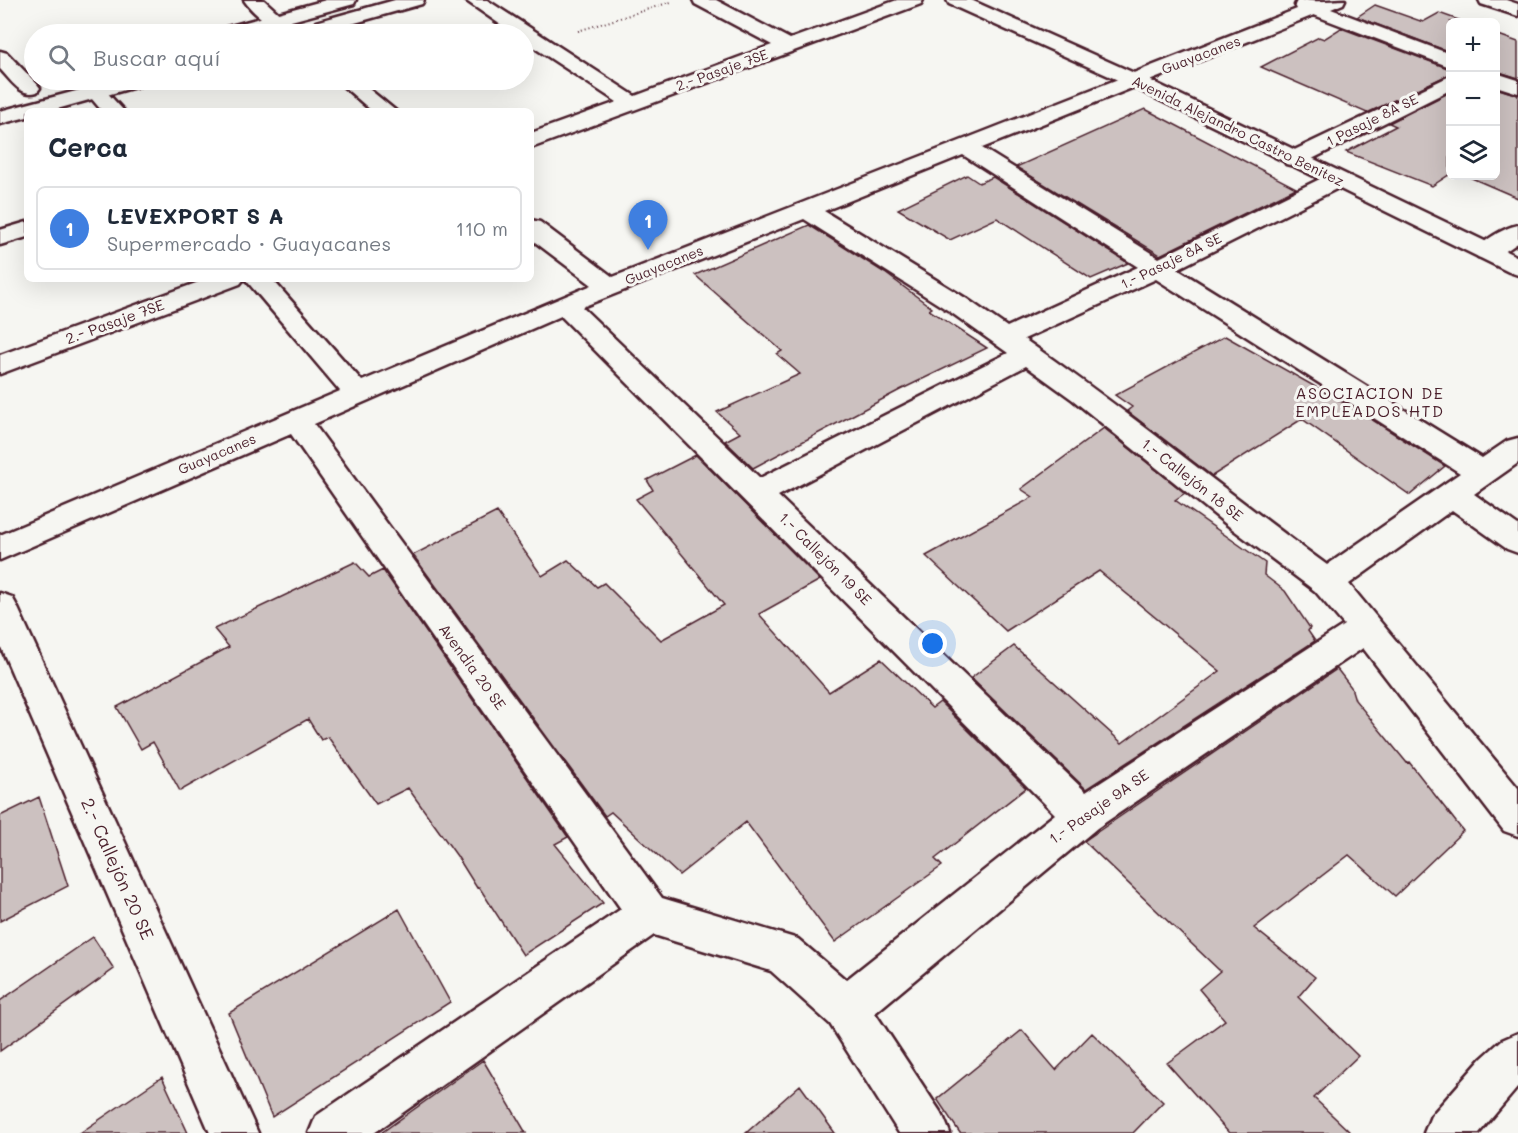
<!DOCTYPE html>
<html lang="es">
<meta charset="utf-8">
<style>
:root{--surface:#fff;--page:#f2f2f3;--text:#1f2937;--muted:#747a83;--line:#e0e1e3;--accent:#1f6fb2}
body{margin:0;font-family:Mali,sans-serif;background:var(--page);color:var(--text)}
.controls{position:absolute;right:18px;top:18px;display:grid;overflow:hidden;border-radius:9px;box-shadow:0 6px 24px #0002}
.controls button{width:54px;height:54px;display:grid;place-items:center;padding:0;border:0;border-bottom:2px solid var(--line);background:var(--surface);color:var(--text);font:30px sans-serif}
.you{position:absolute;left:933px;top:644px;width:21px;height:21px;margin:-15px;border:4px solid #fff;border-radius:50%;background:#1a73e8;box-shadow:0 0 0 9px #1a73e833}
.badge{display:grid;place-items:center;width:39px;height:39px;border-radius:50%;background:var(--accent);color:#fff;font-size:20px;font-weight:700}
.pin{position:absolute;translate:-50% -50px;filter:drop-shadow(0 2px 3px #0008)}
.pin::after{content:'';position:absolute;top:32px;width:21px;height:18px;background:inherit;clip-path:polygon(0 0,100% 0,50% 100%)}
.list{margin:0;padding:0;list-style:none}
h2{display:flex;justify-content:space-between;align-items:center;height:78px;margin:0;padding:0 24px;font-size:26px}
h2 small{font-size:20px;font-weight:400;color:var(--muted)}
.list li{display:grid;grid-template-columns:39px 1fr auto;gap:18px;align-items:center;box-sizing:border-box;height:84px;margin:0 12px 12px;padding:0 12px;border:2px solid var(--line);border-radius:9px}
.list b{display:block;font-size:22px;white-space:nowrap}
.list p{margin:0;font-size:20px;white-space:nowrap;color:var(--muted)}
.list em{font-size:20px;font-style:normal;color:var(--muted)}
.icon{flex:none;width:33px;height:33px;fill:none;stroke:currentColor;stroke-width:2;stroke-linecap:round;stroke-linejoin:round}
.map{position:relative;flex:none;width:1518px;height:1133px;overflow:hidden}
.search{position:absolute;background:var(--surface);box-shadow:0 6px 24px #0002;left:24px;top:24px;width:510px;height:66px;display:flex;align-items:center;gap:15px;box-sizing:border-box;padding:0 21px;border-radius:33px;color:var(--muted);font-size:22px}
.panel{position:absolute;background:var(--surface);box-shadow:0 6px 24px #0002;left:24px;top:108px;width:510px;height:174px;border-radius:9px}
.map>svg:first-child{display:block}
.building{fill:#ccc1c0;stroke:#4a1f2b;stroke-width:1.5}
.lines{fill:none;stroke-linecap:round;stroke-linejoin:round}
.street-casing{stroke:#4a1f2b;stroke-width:5}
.secondary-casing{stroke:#4a1f2b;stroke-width:5}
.path{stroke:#4a1f2b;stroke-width:2;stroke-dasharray:1 3;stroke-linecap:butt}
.street{fill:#f6f6f2;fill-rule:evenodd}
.secondary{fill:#f6f6f2;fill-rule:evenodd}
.labels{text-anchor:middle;stroke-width:6;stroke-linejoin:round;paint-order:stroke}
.far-street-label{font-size:14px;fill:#4a1f2b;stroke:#f6f6f2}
.street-label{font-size:15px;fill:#4a1f2b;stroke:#f6f6f2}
.neighbourhood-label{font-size:16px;letter-spacing:1.5px;fill:#4a1f2b;stroke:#f6f6f2}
.near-street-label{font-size:18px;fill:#4a1f2b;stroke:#f6f6f2}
</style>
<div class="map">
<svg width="1518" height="1133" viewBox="0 0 1518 1133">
<rect width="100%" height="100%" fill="#f6f6f2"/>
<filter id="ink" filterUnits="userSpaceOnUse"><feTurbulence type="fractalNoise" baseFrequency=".0167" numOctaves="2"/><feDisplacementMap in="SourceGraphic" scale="12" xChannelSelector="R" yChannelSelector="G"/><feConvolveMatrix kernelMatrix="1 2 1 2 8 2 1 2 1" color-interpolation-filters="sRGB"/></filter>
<g filter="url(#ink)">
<path class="building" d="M1375 5 1423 22 1439 13 1464 22H1450V52L1357 17Z
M1341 28 1450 69V74L1367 113 1261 67 1319 37 1324 39Z
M1496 34 1518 42V78L1496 71Z
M1496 88 1518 95V198L1467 176H1496Z
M1450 92V174L1432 186 1346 152 1396 126 1389 123Z
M1145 109 1296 188 1160 255 1016 167Z
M967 175 979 183 993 177 1128 263 1091 279 997 218 950 240 898 209Z
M809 225 885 273 932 308 929 310 987 348 900 390 753 468 725 441 740 433 717 412 800 374 777 354 782 351 695 275Z
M1225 336 1360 412 1445 466 1410 495 1302 419 1212 476 1127 411 1132 407 1115 395Z
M1104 428 1185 493 1175 500 1265 563 1264 575 1285 591 1310 628 1308 631 1315 641 1086 789 971 678 1014 646 1122 743 1220 671 1099 571 1006 631 926 556 1033 497 1021 489Z
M696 455 820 580 759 614 829 692 881 659 932 708 940 702 1026 788 935 859 942 866 835 942 746 822 679 875 611 812 605 816 413 555 497 512 542 576 568 560 597 587 604 583 661 640 724 605 636 499 653 490 647 480Z
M355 562 369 577 383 570 568 837 555 844 603 903 523 955 479 887 477 888 457 856 408 788 376 804 328 737 321 740 308 719 180 791 153 742 141 749 117 707 229 647 214 629Z
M1337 669 1351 687 1355 700 1407 763 1409 762 1463 831 1395 896 1349 855 1254 928 1315 977 1298 997 1358 1056 1314 1098 1351 1133H1229L1167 1063 1225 1020 1199 989 1220 971 1084 841Z
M39 797 68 886 0 921V816Z
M399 909 450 1002 272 1117 229 1013Z
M93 937 114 969 0 1051V1001Z
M1022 1030 1056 1070 1092 1033 1163 1102 1133 1133H960L937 1099Z
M483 1060 526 1133H381Z
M162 1077 188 1133H80Z
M800 1085 835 1133H746Z"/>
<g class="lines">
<g class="street-casing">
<path id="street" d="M244 0H264L286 20 284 24C269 28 252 12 244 0Z
M465 0H487L635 96 772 45 695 4 693 0H716L790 39 897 0H923L921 4 531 148V133L617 102 524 41V34H514Z
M1306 0C1318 3 1333 0 1345 0L1343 4 1331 9 1450 54V67L1314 15 982 148 1159 258 1328 175 1336 173 1344 175 1348 180 1344 185 1177 269 1482 458 1507 441 1518 438V463L1474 494 1518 525V553L1507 549 1452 510 1349 584 1518 788V836L1504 831 1363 648 1097 828 875 1013 943 1116 950 1133H899L830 1024 771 971 654 935 374 1133H309L316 1116 621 909 291 434 0 560V535L340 391 245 279H272L362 381 592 285 531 239V220L540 222 613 277 1297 9 1295 5 1297 1ZM963 155 1138 267 1007 327 967 299 824 211ZM804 219 949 311 1008 353 760 478 582 307ZM1156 279 1460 473 1327 565C1225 491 1128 411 1024 339ZM561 316 1055 814 846 980 798 939 662 898 314 424ZM1026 366 1073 400 1226 524 1315 591 1344 625 1086 792 778 496Z
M1479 0H1506L1518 4V16L1481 4Z
M0 51 7 53 37 84 40 88 37 92C20 97 11 80 0 69Z
M1496 73 1518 80V93L1496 86Z
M1450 76V90L1302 164 1294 166 1286 164 1283 159 1286 154Z
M336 80H358L396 111H372Z
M96 86 103 88 124 111H102L86 92 89 88Z
M27 222V237L0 245V230Z
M1518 225V243C1505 251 1494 261 1478 257L1475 252C1483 240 1504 228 1518 225Z
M207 279H244L240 284 0 374V355Z
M0 593 12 597 17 606 258 1133H210L0 645Z
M1518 1033V1087L1479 1133H1424L1431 1116 1482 1058 1502 1040Z"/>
</g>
<g class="secondary-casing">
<path id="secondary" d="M326 0H356L354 4 243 34H213L216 30Z
M395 0H424L422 4 323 32 316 30 313 26 316 22Z
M947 0H971L1143 77 1518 257V275L1509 272 1129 85 949 4Z
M118 80H149L146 84 50 111H27V117L0 124V111Z"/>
</g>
<path class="path" d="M578 31 671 2"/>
<use href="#street" class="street"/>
<use href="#secondary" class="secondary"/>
</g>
</g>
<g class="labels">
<g class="far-street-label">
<text transform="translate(1201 55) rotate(-21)" y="5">Guayacanes</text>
<text transform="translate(722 70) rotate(-20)" y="5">2.- Pasaje 7SE</text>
<text transform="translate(1372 120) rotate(-26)" y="5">1 Pasaje 8A SE</text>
<text transform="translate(1238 131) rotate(26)" y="5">Avenida Alejandro Castro Benitez</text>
<text transform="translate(1171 261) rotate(-26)" y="5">1.- Pasaje 8A SE</text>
<text transform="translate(664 265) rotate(-22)" y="5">Guayacanes</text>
<text transform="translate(217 454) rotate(-23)" y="5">Guayacanes</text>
</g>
<g class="street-label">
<text transform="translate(115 322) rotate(-20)" y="5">2.- Pasaje 7SE</text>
<text transform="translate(1192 480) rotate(38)" y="5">1.- Callejón 18 SE</text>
<text transform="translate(825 559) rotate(45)" y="5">1.- Callejón 19 SE</text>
<text transform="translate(472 667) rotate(54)" y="5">Avendia 20 SE</text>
<text transform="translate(1099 807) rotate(-35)" y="5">1.- Pasaje 9A SE</text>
</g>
<g class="neighbourhood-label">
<text x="1370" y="399">ASOCIACION DE<tspan x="1370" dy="18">EMPLEADOS HTD</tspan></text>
</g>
<g class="near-street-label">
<text transform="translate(117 869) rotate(66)" y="6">2.- Callejón 20 SE</text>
</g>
</g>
</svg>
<div class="controls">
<button>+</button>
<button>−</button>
<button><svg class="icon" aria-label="layers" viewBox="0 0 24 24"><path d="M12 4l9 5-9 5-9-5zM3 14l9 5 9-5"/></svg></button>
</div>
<div class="you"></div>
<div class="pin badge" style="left:648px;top:250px;background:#3f7fe0">1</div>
<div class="search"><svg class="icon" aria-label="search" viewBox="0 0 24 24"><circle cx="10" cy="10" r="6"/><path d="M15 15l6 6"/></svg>Buscar aquí</div>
<section class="panel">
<h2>Cerca<small></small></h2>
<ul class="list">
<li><span class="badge" style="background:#3f7fe0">1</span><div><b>LEVEXPORT S A</b><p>Supermercado · Guayacanes</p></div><em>110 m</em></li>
</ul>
</section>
</div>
